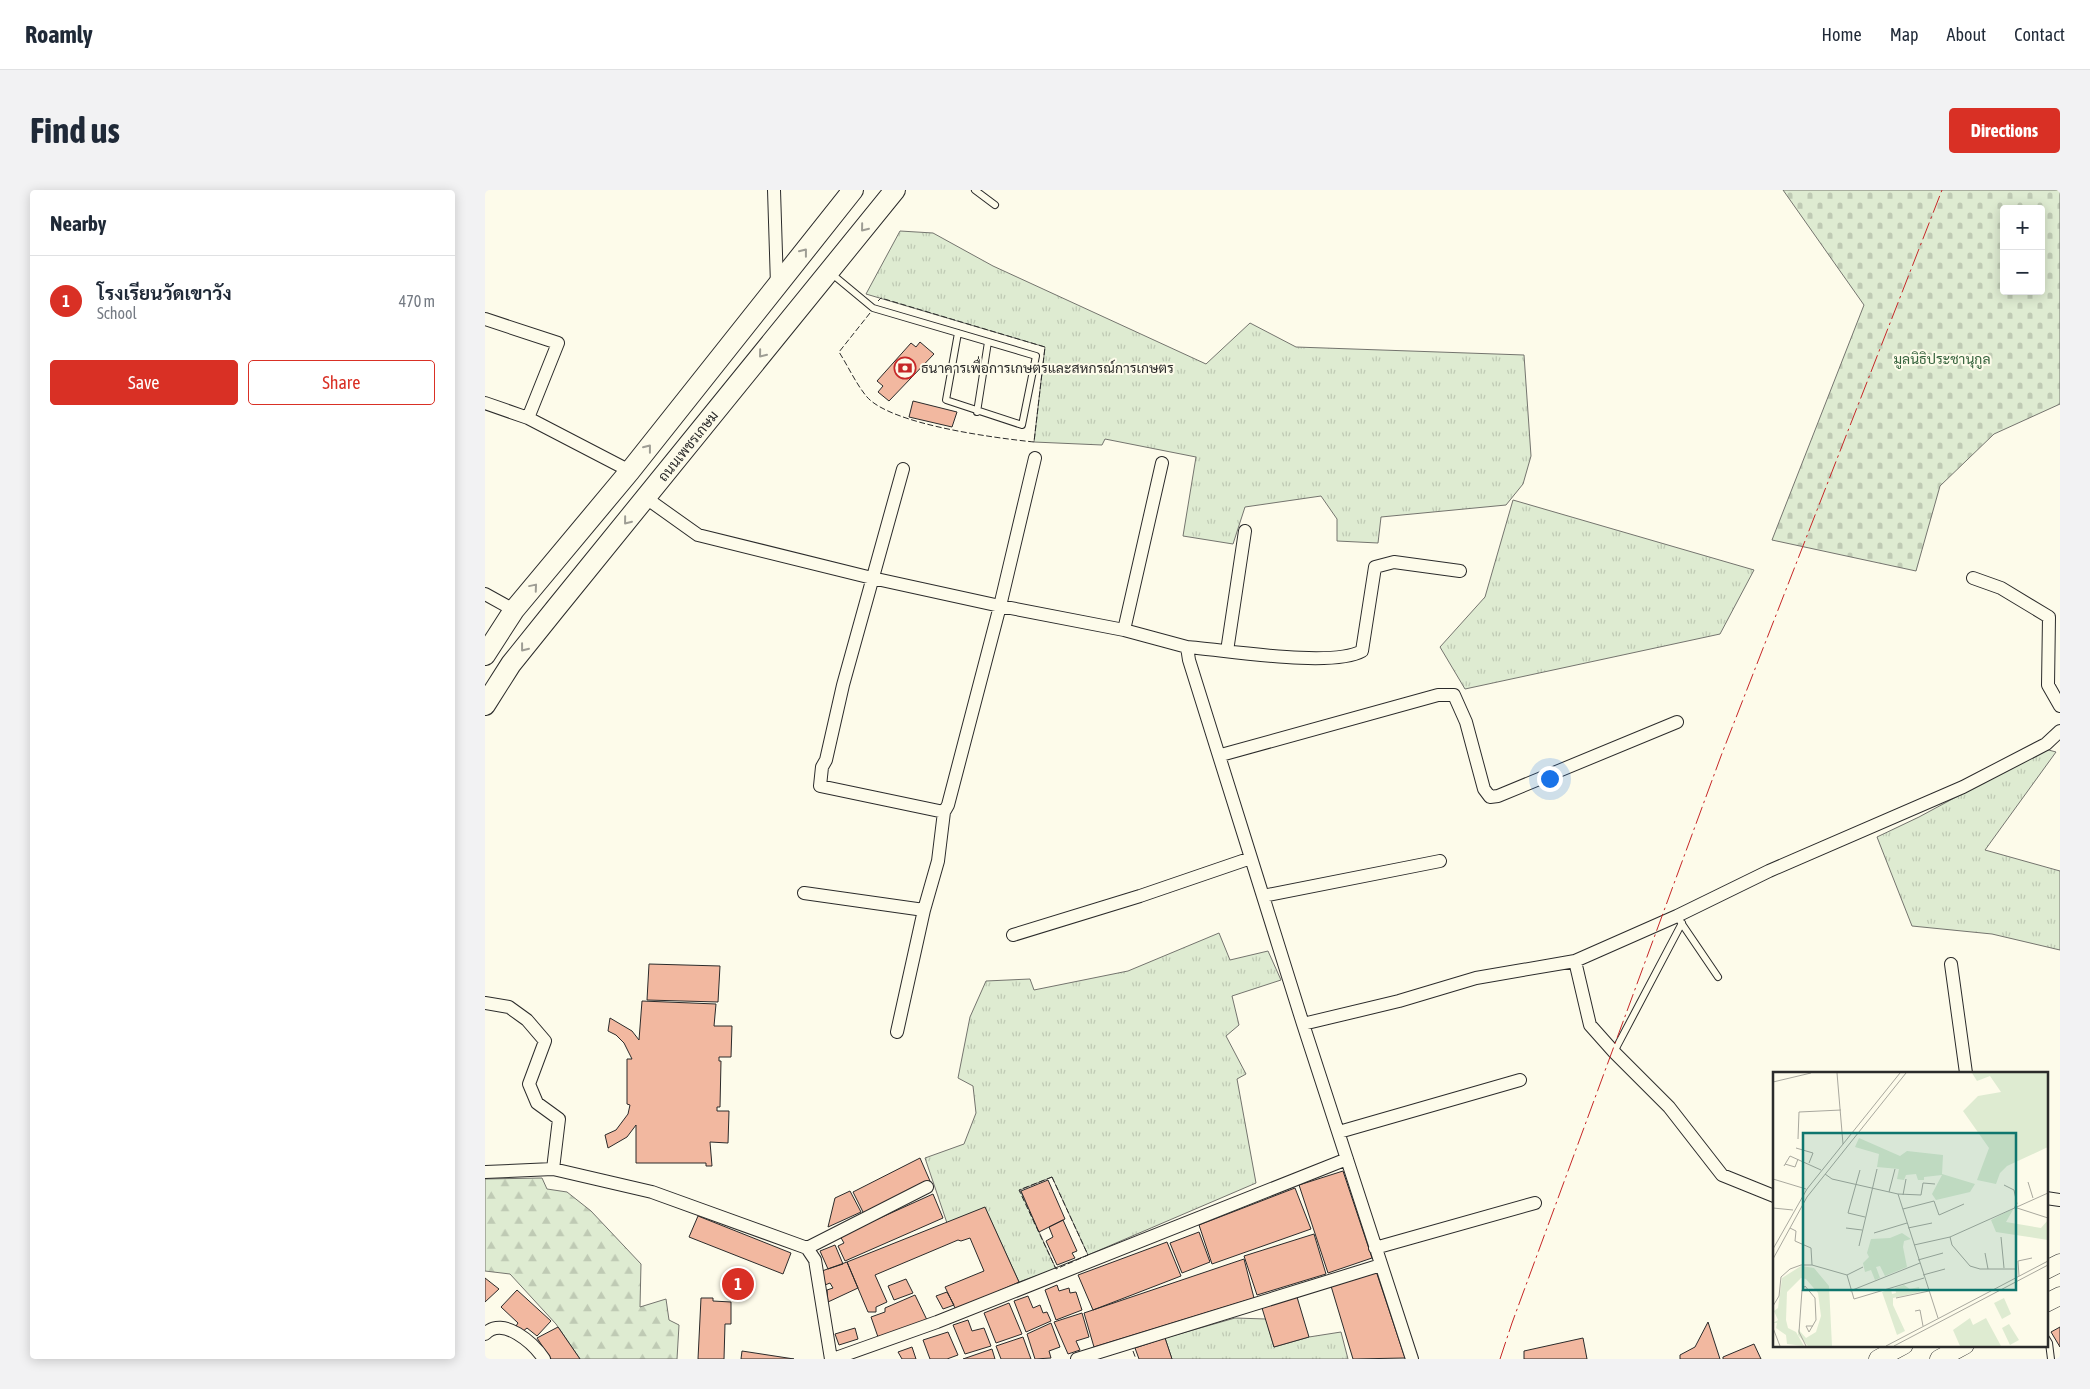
<!DOCTYPE html>
<meta charset="utf-8">
<style>
:root{--surface:#fff;--page:#f2f2f3;--text:#1f2937;--muted:#747a83;--line:#e0e1e3;--accent:#d93025}
body{margin:0;font-family:"Asap Condensed",Sarabun,sans-serif;background:var(--page);color:var(--text)}
.controls{position:absolute;right:15px;top:15px;display:grid;overflow:hidden;border-radius:5px;box-shadow:0 2px 12px #0003}
.controls button{width:45px;height:45px;display:grid;place-items:center;padding:0;border:0;border-bottom:1px solid var(--line);background:var(--surface);color:var(--text);font:25px sans-serif}
.you{position:absolute;left:1064px;top:588px;width:18px;height:18px;margin:-12px;border:4px solid #fff;border-radius:50%;background:#1a73e8;box-shadow:0 0 0 8px #1a73e833}
.badge{display:grid;place-items:center;width:32px;height:32px;border-radius:50%;background:var(--accent);color:#fff;font-size:16px;font-weight:700}
.pin{position:absolute;translate:-50% -50%;border:2px solid #fff;box-shadow:0 1px 5px #0006}
.list{margin:0;padding:0;list-style:none}
h2{display:flex;justify-content:space-between;align-items:center;height:65px;margin:0;padding:0 20px;font-size:21px}
h2 small{font-size:16px;font-weight:400;color:var(--muted)}
.list li{display:grid;grid-template-columns:32px 1fr auto;gap:15px;align-items:center;box-sizing:border-box;height:90px;padding:0 20px;border-top:1px solid var(--line)}
.list b{display:block;font-size:19px;white-space:nowrap}
.list p{margin:0;font-size:16px;white-space:nowrap;color:var(--muted)}
.list em{font-size:16px;font-style:normal;color:var(--muted)}
.actions{display:flex;gap:10px;padding:15px 20px}
.actions a{flex:1;padding:11px 0;border:1px solid var(--accent);border-radius:5px;text-align:center;font-size:18px;color:var(--accent)}
.actions .main{background:var(--accent);color:#fff}
.map{position:relative;flex:none;width:1575px;height:1169px;overflow:hidden;border-radius:5px}
header{display:flex;align-items:center;gap:30px;box-sizing:border-box;height:70px;padding:0 25px;background:var(--surface);border-bottom:1px solid var(--line)}
header strong{font-size:24px}
nav{display:flex;gap:28px;margin-inline-start:auto;font-size:18px}
.intro{display:flex;align-items:center;justify-content:space-between;box-sizing:border-box;height:120px;padding:0 30px}
h1{margin:0;font-size:35px}
.button{padding:12px 22px;border-radius:5px;background:var(--accent);color:#fff;font-size:18px;font-weight:700}
main{display:flex;gap:30px;padding:0 30px}
aside{flex:1;background:var(--surface);border-radius:5px;box-shadow:0 2px 12px #0003}
.map>svg:first-child{display:block}
.grass{fill:url(#grass-tufts);stroke:#74746e}
.forest{fill:url(#forest-firs);stroke:#74746e}
.cemetery{fill:url(#cemetery-stones);stroke:#74746e;fill-rule:evenodd}
.building{fill:#f2b8a0;stroke:#2b2b2b}
.lines{fill:none;stroke-linecap:round;stroke-linejoin:round}
.service-casing{stroke:#2b2b2b;stroke-width:8}
.minor-casing{stroke:#2b2b2b;stroke-width:14}
.secondary-casing{stroke:#2b2b2b;stroke-width:19}
.trunk-casing{stroke:#2b2b2b;stroke-width:22}
.service{stroke:#fdfbea;stroke-width:6}
.minor{stroke:#fdfbea;stroke-width:12}
.secondary{stroke:#fdfbea;stroke-width:18}
.trunk{stroke:#fdfbea;stroke-width:20}
.fence{stroke:#2b2b2b;stroke-width:1;stroke-dasharray:6 2.5;stroke-linecap:butt}
.power{stroke:#c62828;stroke-width:1;stroke-dasharray:18 4 2.5 4;stroke-linecap:butt}
.oneway{stroke:#9e9d94}
.labels{text-anchor:middle;stroke-width:4;stroke-linejoin:round;paint-order:stroke}
.park-label{font-size:14px;fill:#34623c;stroke:#fdfbea}
.poi-label{font-size:14px;fill:#2b2b2b;stroke:#fdfbea;text-anchor:start}
.street-label{font-size:14px;fill:#2b2b2b;stroke:#fdfbea}
.inset-road{fill:none;stroke:#a9a89e;stroke-width:1}
.view{fill:#0f766e;fill-opacity:0.15;stroke:#0f766e;stroke-width:2.5}
.inset-edge{fill:none;stroke:#2b2b2b;stroke-width:2.5}
</style>
<header>
<strong>Roamly</strong>
<nav><a>Home</a><a>Map</a><a>About</a><a>Contact</a></nav>
</header>
<div class="intro"><h1>Find us</h1><a class="button">Directions</a></div>
<main>
<aside>
<h2>Nearby<small></small></h2>
<ul class="list">
<li><span class="badge">1</span><div><b>โรงเรียนวัดเขาวัง</b><p>School</p></div><em>470 m</em></li>
</ul>
<div class="actions"><a class="main">Save</a><a>Share</a></div>
</aside>
<div class="map">
<svg width="1575" height="1169" viewBox="0 0 1575 1169">
<defs>
<pattern id="grass-tufts" width="24" height="20" patternUnits="userSpaceOnUse" patternTransform="scale(1.25)"><rect width="24" height="20" fill="#deebd1"/><path d="M3 7l-1-3M5 7V3M7 7l1-3M15 17l-1-3M17 17v-4M19 17l1-3" fill="none" stroke="#bfcab4"/></pattern>
<pattern id="forest-firs" width="22" height="20" patternUnits="userSpaceOnUse" patternTransform="scale(1.25)"><rect width="22" height="20" fill="#deebd1"/><path d="M5 1l3.5 6h-7zM16 11l3.5 6h-7z" fill="#bfcab4"/></pattern>
<pattern id="cemetery-stones" width="16" height="16" patternUnits="userSpaceOnUse" patternTransform="scale(1.25)"><rect width="16" height="16" fill="#deebd1"/><path d="M2 7V4a2 2 0 0 1 4 0v3zM10 15v-3a2 2 0 0 1 4 0v3z" fill="#bfcab4"/></pattern>
</defs>
<rect width="100%" height="100%" fill="#fdfbea"/>
<path class="grass" d="M415 41 448 43 508 76 721 174 765 133 811 157 1039 165 1046 266 1038 294 1021 315 896 327 893 353 852 351V329L836 306 760 317 748 354 698 346 711 267 620 249 617 255 549 252 560 157 381 104Z
M1028 310 1269 380 1235 444 980 499 955 457 1000 407Z
M1560 559 1571 562 1500 660 1575 681V760L1507 744 1427 736 1392 647 1434 627Z
M734 743 745 770 783 761 796 790 747 806 754 835 741 846 761 884 752 889 771 993 603 1065 567 987 535 1000 571 1079 534 1092 500 1018 462 1033 440 968 479 954 491 923 488 896 473 888 485 827 501 791 545 789 549 800 643 781Z
M750 1128 781 1129 789 1157 824 1147 856 1142 863 1169H687L680 1148Z"/>
<path class="forest" d="M57 988 62 999 82 1002 106 1021 156 1074 155 1117 181 1109 184 1130 194 1135 192 1169H95L71 1134 25 1084 0 1081V989Z"/>
<path class="cemetery" d="M1298 0H1575V214L1509 244 1455 296 1431 381 1287 350 1379 115ZM1519 19H1556V101H1519Z"/>
<path class="building" d="M435 152 449 164 404 211 393 202 398 196 392 191 426 153 431 157Z
M428 211 472 222 467 237 424 227Z
M164 774 235 776 233 812 162 810Z
M157 811 231 814 229 836H247L246 867H234V871H236L235 917H232V921H244L243 953 225 952 227 976H221V973H151V935L142 947 123 958 120 945 131 940 143 924 145 915 142 914V869H147L139 853 131 845 123 841 125 828 147 841 154 850Z
M435 968 445 991 379 1024 368 1002Z
M858 981 887 1068 843 1083 814 995Z
M563 990 580 1029 554 1042 536 1001Z
M810 998 826 1039 727 1074 714 1035Z
M365 1001 376 1022 343 1037 350 1008Z
M448 1004 458 1028 360 1071 353 1056 359 1053 355 1046Z
M500 1017 534 1092 471 1120 460 1097 499 1081 485 1048 476 1051 473 1050 390 1085 402 1112 391 1117V1122H383L362 1072Z
M213 1026 306 1063 298 1084 204 1047Z
M578 1030 592 1061 587 1063 590 1068 572 1075 561 1051 568 1047 564 1037Z
M714 1042 725 1072 697 1083 685 1053Z
M829 1044 841 1084 772 1105 759 1066Z
M682 1052 696 1086 608 1120 593 1085Z
M350 1055 358 1074 343 1079 335 1061Z
M759 1069 769 1108 609 1157 599 1123Z
M362 1072 373 1098 343 1112 342 1100 348 1098 345 1093 340 1095 337 1081Z
M891 1081 920 1168 868 1169 846 1096Z
M0 1088 14 1099 0 1112Z
M421 1089 428 1103 409 1110 403 1096Z
M572 1095 574 1101 584 1098 585 1103 591 1102 597 1120 571 1130 560 1100Z
M32 1100 66 1131 52 1146 42 1138 37 1142 31 1136 33 1133 16 1117Z
M462 1102 469 1115 458 1119 451 1106Z
M430 1105 442 1130 393 1147 386 1127 400 1122V1118Z
M543 1106 548 1118 555 1115 558 1123 562 1122 566 1131 541 1142 529 1111Z
M812 1107 824 1147 789 1157 777 1118Z
M216 1108H228V1111L246 1112V1134H240L239 1169H213Z
M524 1113 537 1144 511 1153 499 1123Z
M597 1123 604 1147 591 1151 595 1160 583 1164 569 1132Z
M483 1130 487 1141 499 1138 506 1156 480 1164 468 1135Z
M1223 1132 1235 1169H1195V1165L1210 1157Z
M566 1133 575 1157 564 1161 566 1168 550 1169 542 1144Z
M73 1137 95 1169H66L52 1148Z
M1575 1137V1157L1566 1142Z
M370 1138 373 1149 354 1155 350 1144Z
M463 1142 473 1165 462 1169H445L438 1150Z
M538 1147 546 1169H516L511 1156Z
M680 1148 687 1169H654L650 1158Z
M1098 1148 1102 1169H1039V1161Z
M1269 1154 1276 1169H1238V1167Z
M427 1157 431 1169H417L413 1162Z
M507 1159 510 1169H478Z
M257 1161 309 1169H256Z"/>
<g class="lines">
<g class="service-casing">
<path id="service" d="M490 0 510 15
M347 84 388 118 551 166 537 235 461 210 473 143
M492 222 503 152
M1195 731 1233 787
M1129 862 1197 733
M1561 1148 1564 1153 1566 1169"/>
</g>
<g class="minor-casing">
<path id="minor" d="M289 0 292 95
M0 129 73 153 43 228
M0 213 43 228 145 281
M418 279 358 495 341 570 337 577 335 596 459 622
M161 308 213 345 387 388 515 416 639 440 702 457 704 470 818 834 927 1169
M1488 388 1516 398 1564 427 1563 495 1575 516
M0 404 29 420
M639 440 677 273
M702 457C741 460 847 478 877 461L890 377 909 372 975 381
M742 461 760 341
M736 565 953 505H969L981 532 999 599 1005 607 1013 606 1192 532
M319 703 439 720
M778 706 955 671
M528 745 655 706 766 668
M1090 771 1105 835 1129 862 1184 917 1237 985 1289 1006
M1466 774 1481 883
M0 813 24 817 42 830 60 851 44 894 52 913 74 929 68 979
M818 834 914 811 991 788 1090 771 1192 726 1284 681 1478 597 1561 554 1575 541
M412 842 439 720 453 671 459 622 463 615 515 416 550 268
M854 942 1035 890
M0 982 68 979 167 1002 322 1058 330 1070 346 1169
M1561 1008 1575 1010
M322 1058 442 997
M890 1058 1050 1013
M0 1144C18 1125 49 1154 59 1169
M348 1169 452 1132 862 969
M592 1169 896 1075"/>
</g>
<g class="secondary-casing">
<path id="secondary" d="M1561 1080 1575 1073
M1561 1113 1575 1106
M1393 1169 1419 1155
M1454 1169 1480 1155"/>
</g>
<g class="trunk-casing">
<path id="trunk" d="M0 465 29 420 145 281 368 0
M0 515 26 474 71 418 410 0"/>
</g>
<use href="#service" class="service"/>
<use href="#minor" class="minor"/>
<use href="#secondary" class="secondary"/>
<use href="#trunk" class="trunk"/>
<path class="fence" d="M385 123 354 162C363 176 371 194 382 207 407 235 511 248 549 252L560 157 396 108 393 111
M567 987 603 1065 571 1079 534 1000Z
M648 1161 651 1169"/>
<path class="power" d="M1015 1169 1027 1133 1236 566 1457 0"/>
</g>
<defs><path id="oneway-chevron" d="M-2-3.5L2.5 0L-2 3.5" fill="none" stroke-width="1.6" stroke-linecap="round" stroke-linejoin="round" transform="scale(1.25)"/></defs>
<g class="oneway">
<use href="#oneway-chevron" transform="translate(379 38) rotate(129)"/>
<use href="#oneway-chevron" transform="translate(319 62) rotate(-52)"/>
<use href="#oneway-chevron" transform="translate(277 164) rotate(129)"/>
<use href="#oneway-chevron" transform="translate(163 258) rotate(-52)"/>
<use href="#oneway-chevron" transform="translate(142 331) rotate(129)"/>
<use href="#oneway-chevron" transform="translate(49 397) rotate(-50)"/>
<use href="#oneway-chevron" transform="translate(39 458) rotate(128)"/>
</g>
<defs>
<g id="bank-ring" transform="scale(1.125)"><circle r="9.5" fill="#fdfbea" stroke="#c62828" stroke-width="1.5"/><path d="M-6-4H6V4H-6ZM0-2.3a2.3 2.3 0 1 0 0 4.6a2.3 2.3 0 1 0 0-4.6Z" fill="#c62828"/></g>
</defs>
<g fill-rule="evenodd">
<use href="#bank-ring" x="420" y="178"/>
</g>
<g class="labels">
<g class="park-label">
<text x="1457" y="174">มูลนิธิประชานุกูล</text>
</g>
<g class="poi-label">
<text x="436" y="183">ธนาคารเพื่อการเกษตรและสหกรณ์การเกษตร</text>
</g>
<g class="street-label">
<text transform="translate(203 256) rotate(-51)" y="5">ถนนเพชรเกษม</text>
</g>
</g>
<g transform="translate(1288 882)">
<rect width="275" height="275" fill="#fdfbea"/>
<path d="M86 66 127 84 134 79 170 83 169 102 202 112 197 120 163 128 159 122 169 103 151 105V108H145L143 102 133 103 131 108 124 107 126 97 104 95 106 82 82 75ZM241 136 233 150 268 156 275 148V168L223 160 218 148ZM129 161 138 167 131 169 130 175 134 195 112 204 107 194 103 195 107 206 102 208 98 198 92 200 90 191 96 185 94 181 98 167 117 166ZM131 213 137 217 146 215 147 220 120 226V233L132 259 124 263 109 220 118 217 119 222 123 221 122 216ZM231 226 238 242 229 247 221 231ZM197 246 200 253 213 246 228 274H187L180 258ZM236 252 246 268 237 273 229 256Z" fill="#deebd1"/>
<path d="M28 194 41 196 56 214 59 274H35L25 263V257L33 266 43 260 48 244 45 221 33 207 28 206 14 220 13 248 15 256 23 260 31 274 14 272 13 263 3 256 4 251H0L5 248 1 239 5 236 9 206Z" fill="#deebd1"/>
<path d="M199 1H275V75L234 94 227 101 223 112 204 108 216 76 190 39 205 24 228 20 217 4 204 9Z" fill="#deebd1"/>
<path class="inset-road" d="M64 1 70 72M0 10 38 1M25 67 26 40 68 38M23 76 40 81 36 91M12 92 22 95 25 87M11 94 17 84 48 98M87 98 75 141 92 145M52 102 59 107 125 122 165 246M0 107 33 117M255 110 260 126M231 113 241 118 244 132M116 120 122 97M125 122 148 123 150 111 162 112M130 123 133 107M241 135 275 146M0 136 20 138M130 137 161 129 166 143 191 132M17 156 23 159 22 169 38 176 39 193M73 156 89 158M135 156 159 151M101 161 134 151M177 165 179 173 197 194 207 197H243M228 165 231 196M141 173 177 165 275 121M86 174 104 97M0 177 34 117 127 1M212 181 215 197M0 187 34 125 133 1M145 188 170 181M74 203 90 195M150 203 172 197M246 204 245 189 259 186M77 219 147 191M123 226 156 219M0 234 6 224 8 205 17 197 28 193H39L74 203 81 227 151 206M142 239 147 238 150 254M0 256 7 274M33 274 26 260 29 218 32 214 42 226 43 248 36 260 33 254H40M113 274 275 189M121 274 275 193"/>
<path class="view" d="M30 61H243V218H30Z"/>
<rect width="275" height="275" class="inset-edge"/>
</g>
</svg>
<div class="controls">
<button>+</button>
<button>−</button>
</div>
<div class="you"></div>
<div class="pin badge" style="left:253px;top:1094px">1</div>
</div>
</main>
